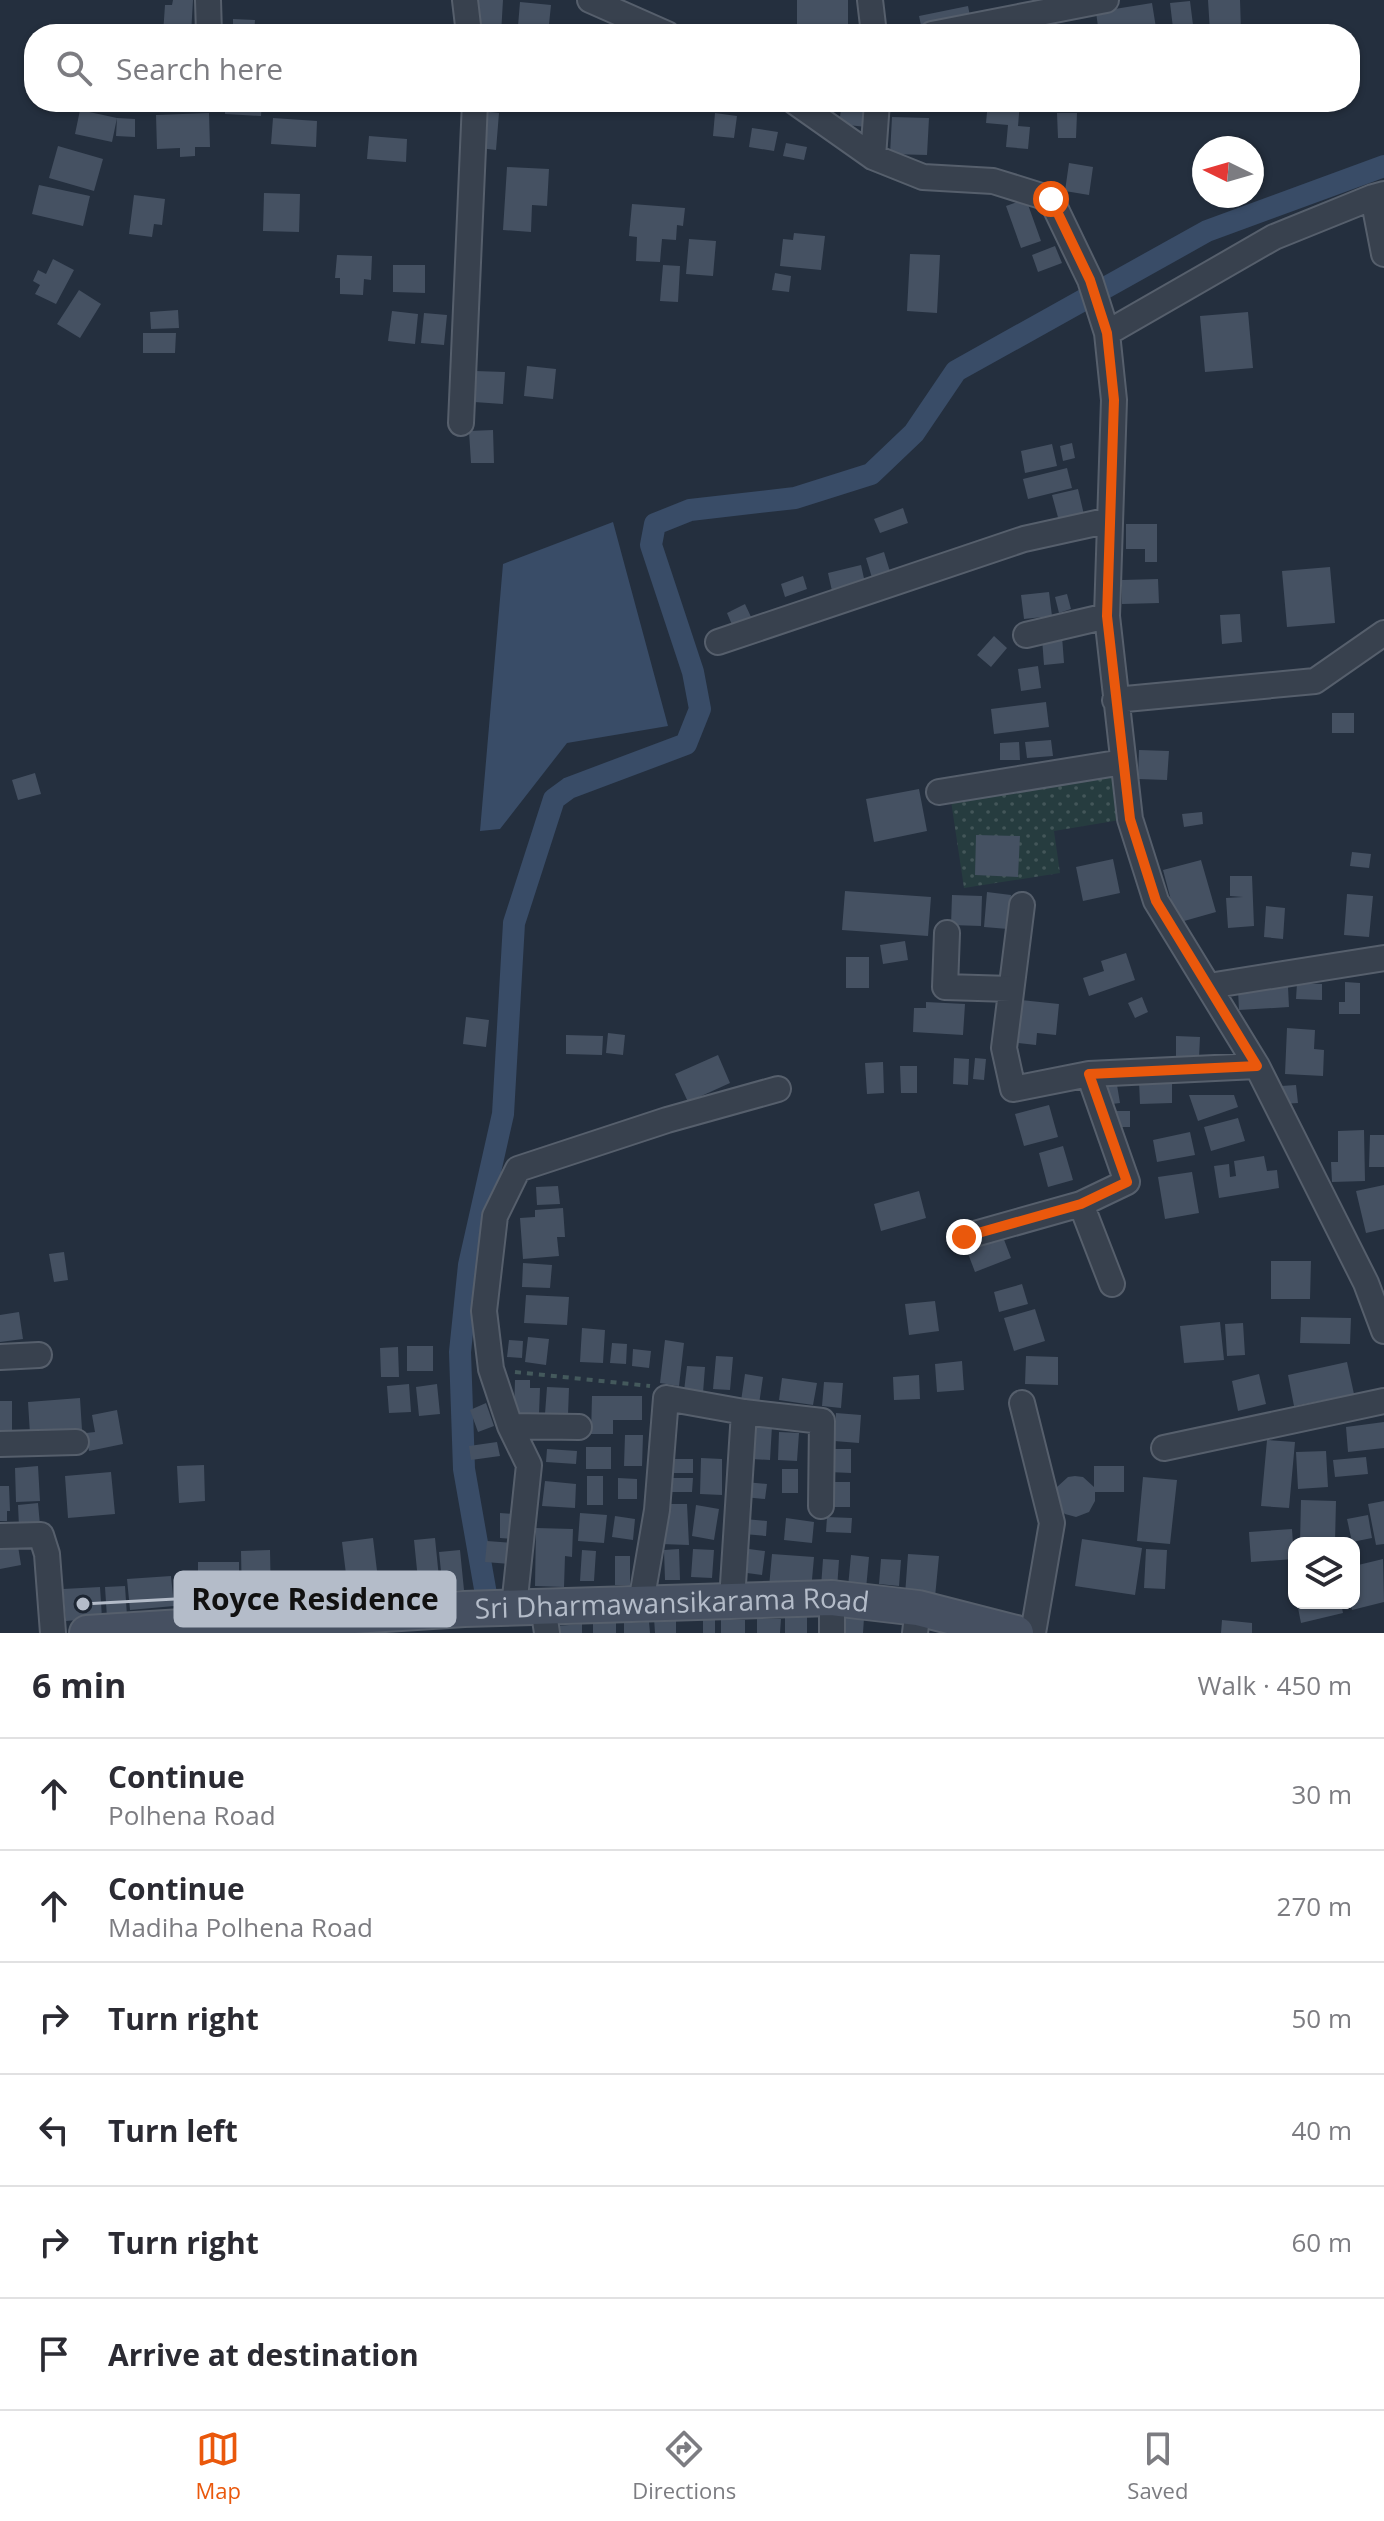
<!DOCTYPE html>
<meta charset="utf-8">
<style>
:root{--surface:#fff;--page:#f2f2f3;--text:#2b2b33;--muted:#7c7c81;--line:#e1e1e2;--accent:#ea580c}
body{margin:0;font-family:"Open Sans",sans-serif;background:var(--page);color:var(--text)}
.controls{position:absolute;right:24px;bottom:24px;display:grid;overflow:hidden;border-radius:16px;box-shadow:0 2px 6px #0004}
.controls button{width:72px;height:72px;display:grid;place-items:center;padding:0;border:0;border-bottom:2px solid var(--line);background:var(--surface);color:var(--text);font:40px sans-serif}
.compass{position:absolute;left:1192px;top:136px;width:72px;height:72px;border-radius:50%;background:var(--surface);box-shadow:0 2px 6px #0004;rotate:275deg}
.stop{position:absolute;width:24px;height:24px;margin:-18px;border:6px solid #ea580c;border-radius:50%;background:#fff}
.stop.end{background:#ea580c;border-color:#fff;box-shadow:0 2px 8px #0008}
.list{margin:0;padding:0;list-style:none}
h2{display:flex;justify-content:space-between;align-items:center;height:104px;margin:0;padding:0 32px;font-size:34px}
h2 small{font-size:26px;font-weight:400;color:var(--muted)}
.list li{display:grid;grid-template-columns:52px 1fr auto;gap:24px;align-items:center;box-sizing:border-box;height:112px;padding:0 32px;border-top:2px solid var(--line)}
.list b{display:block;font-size:30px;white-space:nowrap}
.list p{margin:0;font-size:26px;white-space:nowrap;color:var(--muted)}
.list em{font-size:26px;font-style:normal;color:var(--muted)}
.icon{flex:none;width:44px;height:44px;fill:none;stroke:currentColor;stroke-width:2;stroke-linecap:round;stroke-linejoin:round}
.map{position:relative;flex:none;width:1384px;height:1633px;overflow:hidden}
.search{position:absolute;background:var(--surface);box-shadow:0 2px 6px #0004;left:24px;right:24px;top:24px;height:88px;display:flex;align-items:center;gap:20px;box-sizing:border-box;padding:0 28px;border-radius:32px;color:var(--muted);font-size:30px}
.sheet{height:776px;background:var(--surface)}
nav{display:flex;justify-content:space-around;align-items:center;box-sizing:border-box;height:112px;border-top:2px solid var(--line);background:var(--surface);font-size:22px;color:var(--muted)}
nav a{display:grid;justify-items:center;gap:4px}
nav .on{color:var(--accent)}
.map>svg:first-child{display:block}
.grass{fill:url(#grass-dots)}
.water{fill:#394c67}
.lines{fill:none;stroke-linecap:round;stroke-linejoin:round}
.canal{stroke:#394c67;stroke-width:22}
.building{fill:#455162}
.street-casing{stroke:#565f6c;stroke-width:28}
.secondary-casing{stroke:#565f6c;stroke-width:38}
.path{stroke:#44595c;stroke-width:4;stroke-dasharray:6 6;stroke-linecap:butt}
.street{stroke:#38414e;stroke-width:24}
.secondary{stroke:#465061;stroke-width:34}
.route{stroke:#ea580c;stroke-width:10}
.labels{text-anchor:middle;stroke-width:8;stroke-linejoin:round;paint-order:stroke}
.street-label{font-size:28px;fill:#b4bcc9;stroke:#1d2633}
.leader{fill:none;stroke:#b4bcc9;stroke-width:3}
.callout-dot{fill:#b4bcc9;stroke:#1d2633;stroke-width:3}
.callout{fill:#b4bcc9;stroke:#b4bcc9;stroke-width:3}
.callout-label{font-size:30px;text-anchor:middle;font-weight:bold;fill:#111}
</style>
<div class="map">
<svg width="1384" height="1633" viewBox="0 0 1384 1633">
<defs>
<pattern id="grass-dots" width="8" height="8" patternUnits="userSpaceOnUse" patternTransform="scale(2)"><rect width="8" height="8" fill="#263c3f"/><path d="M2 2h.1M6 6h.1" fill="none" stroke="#435659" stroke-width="1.8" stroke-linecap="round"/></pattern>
</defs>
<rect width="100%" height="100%" fill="#242f3e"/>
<path class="grass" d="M1113 775 1120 820 1054 831 1060 873 964 888 951 801Z"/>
<path class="water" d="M613 522 668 726 567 743 500 829 480 831 503 564Z"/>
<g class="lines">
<path class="canal" d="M487 1600 464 1469 460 1352 469 1265 503 1114 514 923 554 799 569 788 686 744 700 709 693 672 651 545 655 524 690 510 795 498 871 474 914 433 956 371 1207 231 1384 166"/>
</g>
<path class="building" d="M173 0H193L191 34H163L165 5H172Z
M474 0H503L501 34H482L483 27 473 26Z
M797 0H848V25L797 24Z
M1208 0H1240L1241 31 1210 32Z
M1190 1 1193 25 1173 28 1170 3Z
M520 2 551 5 548 34H509L510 26H518Z
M1152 3 1157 34H1099L1096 12Z
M968 6 971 21 922 30 919 16Z
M233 19 255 20 254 34H233Z
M371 27 372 34H333V31Z
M225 102H262L261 116 225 114Z
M842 102 857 104V102H869L866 127 839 124Z
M988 102H1020L1018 126 1030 127 1028 149 1006 147 1008 125 986 123Z
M80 110 117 118 112 142 75 134Z
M482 111 499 113 496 150 479 148Z
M209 113 210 147H195V156L180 157V148L157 149 156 115Z
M715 113 737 116 734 138 713 136Z
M1057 113H1077L1076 138H1058Z
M892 117 929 118 927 155 890 154Z
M117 118 135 119V137L116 136Z
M273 118 317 121 316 147 271 144Z
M752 128 778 132 774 151 749 147Z
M369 136 407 139 406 162 367 159Z
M786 143 807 147 804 160 783 156Z
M58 146 103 159 94 191 49 178Z
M1069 163 1093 167 1089 195 1065 191Z
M507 167 549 169 547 206 532 205 531 232 503 230Z
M39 185 90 196 83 226 32 214Z
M264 193 300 194 299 232 263 231Z
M134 195 165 199 162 225 154 224 152 237 129 234Z
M1026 199 1041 241 1021 248 1006 206Z
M632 204 685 208 683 226 677 225 676 240 662 239 660 262 636 261 637 237 629 236Z
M794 233 825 236 821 270 780 266 783 239 793 240Z
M689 239 716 241 713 276 686 274Z
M1055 246 1062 263 1038 272 1032 255Z
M910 254 940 255 937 313 907 311Z
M337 255 372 256 371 280 364 279 363 295 340 294V278H335Z
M53 259 74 270 56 304 35 294 40 285 33 281 38 270 46 274Z
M393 265H425V293L393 292Z
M663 265 680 266 678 302 660 301Z
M775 273 791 276 789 292 772 290Z
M79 290 101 304 80 338 57 324Z
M178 310 179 328 151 329 150 312Z
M392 311 418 314 415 344 388 341Z
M1248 312 1253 368 1205 372 1200 316Z
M424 313 447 315 444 345 421 343Z
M143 333H176L175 353H143Z
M527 366 556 369 553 399 524 396Z
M475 371 505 372 503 404 474 402Z
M493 430 494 463H471L469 431Z
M1072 443 1075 458 1063 461 1060 446Z
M1052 444 1057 466 1025 473 1021 451Z
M1067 468 1072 488 1028 499 1023 479Z
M1078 489 1085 519 1060 525 1052 495Z
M903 508 908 523 880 533 874 519Z
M1126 524H1157V562H1145V549H1126Z
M884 552 891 575 873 581 866 558Z
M861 565 865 583 832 591 828 573Z
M1330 567 1335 623 1287 627 1282 571Z
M803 576 807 589 785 597 781 584Z
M1158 579 1159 603 1122 604V580Z
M1049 592 1052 616 1024 619 1021 595Z
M1067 594 1071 609 1059 613 1055 597Z
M745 604 752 619 733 627 727 613Z
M1240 614 1242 642 1222 644 1220 615Z
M994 636 1007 648 991 667 977 655Z
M1062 636 1064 663 1044 665 1042 638Z
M1038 666 1041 688 1021 691 1018 669Z
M1046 702 1049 727 994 734 991 709Z
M1332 713H1354V733H1332Z
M1051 740 1053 756 1027 758 1025 742Z
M1019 742 1020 760H1000V743Z
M1139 750 1169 751 1167 780 1138 779Z
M35 773 41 794 18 800 12 780Z
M919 789 927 831 874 842 866 799Z
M1202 812 1203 824 1184 827 1182 814Z
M976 835 1020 836 1018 877 975 875Z
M1352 852 1371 854 1369 868 1350 866Z
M1113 859 1120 893 1083 901 1076 867Z
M1201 860 1216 912 1177 923 1163 870Z
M1230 876H1252L1254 926 1228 928 1226 898 1243 897 1230 896Z
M845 891 931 897 928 936 842 930Z
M987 892 1011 895 1008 929 984 927Z
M1347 894 1373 896 1369 937 1344 935Z
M952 895 982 896 981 926 951 925Z
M1266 906 1285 908 1283 939 1264 937Z
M905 941 908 960 883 964 880 945Z
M1126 953 1135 980 1089 996 1083 978 1104 971 1101 961Z
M846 957H869V988H846Z
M1345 982 1360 983V1014H1339V1002H1345Z
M1297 983 1322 984V1000L1296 999Z
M1288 987 1289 1007 1239 1010 1238 990Z
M1142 997 1148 1012 1135 1018 1128 1003Z
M1012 999 1059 1004 1056 1035 1037 1033 1036 1045 1008 1042Z
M926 1002 965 1004 963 1035 913 1032 914 1008H926Z
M466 1017 489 1020 486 1047 463 1044Z
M1287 1028 1315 1030 1314 1049 1324 1050 1323 1076 1285 1074Z
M608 1033 625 1035 623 1055 606 1053Z
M566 1035 603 1036 602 1055 566 1054Z
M1176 1036 1200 1037 1199 1058 1176 1057Z
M718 1055 730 1083 688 1102 675 1074Z
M954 1058 969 1059 968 1085 953 1084Z
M975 1058 986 1059 984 1080 973 1079Z
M883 1062 884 1093 867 1094 865 1063Z
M900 1066H917V1093H901Z
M1116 1079 1120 1103 1104 1105 1101 1082Z
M1172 1080V1103L1140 1104 1139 1081Z
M1296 1085 1298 1103 1282 1104 1281 1086Z
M1189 1095H1234L1238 1107 1198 1121Z
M1049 1105 1058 1137 1024 1146 1015 1114Z
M1110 1111H1130V1127H1110Z
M1238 1118 1245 1141 1211 1151 1204 1127Z
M1364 1130 1365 1181 1332 1182 1331 1162H1338V1131Z
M1190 1132 1195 1155 1157 1162 1153 1140Z
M1370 1135H1384V1167H1369Z
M1063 1146 1073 1180 1048 1187 1039 1153Z
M1264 1156 1267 1171 1277 1170 1279 1188 1219 1198 1214 1166 1229 1164 1230 1177 1236 1176 1234 1161Z
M1192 1172 1199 1213 1165 1219 1158 1177Z
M1384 1185V1229L1366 1233 1356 1191Z
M558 1186 560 1204 537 1205 536 1187Z
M919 1191 926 1218 881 1231 874 1204Z
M563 1208 565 1237H557L559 1256 523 1259 520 1218 535 1217V1210Z
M1000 1229 1011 1258 975 1272 964 1243Z
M64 1252 68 1280 54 1282 49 1254Z
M1271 1261H1311L1310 1299H1271Z
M523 1263 552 1265 550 1288 522 1287Z
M1022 1284 1028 1304 999 1312 994 1292Z
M526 1295 569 1297 567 1325 524 1323Z
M935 1301 939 1331 909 1335 905 1304Z
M1035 1309 1045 1341 1014 1351 1004 1318Z
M19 1312 23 1339 0 1342V1315Z
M1301 1317 1351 1318 1350 1344 1300 1343Z
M1220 1322 1224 1360 1184 1363 1180 1326Z
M1243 1323 1245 1355 1227 1356 1225 1324Z
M582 1328 605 1330 603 1363 580 1362Z
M528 1337 549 1339 546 1365 525 1362Z
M509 1340 523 1341 522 1358 507 1357Z
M665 1340 684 1343 679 1386 660 1383Z
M612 1343 627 1344 626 1364 610 1363Z
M407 1346H433V1371H407Z
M398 1347 399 1377H381L380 1348Z
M633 1349 651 1351 649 1368 632 1366Z
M716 1356 733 1357 730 1390 713 1389Z
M1026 1356 1058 1357V1385L1025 1384Z
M962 1361 964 1390 937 1392 935 1364Z
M1347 1362 1354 1394 1294 1406 1288 1375Z
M687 1366 705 1367 703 1393 684 1391Z
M745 1374 763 1377 759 1404 741 1401Z
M1259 1374 1266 1404 1238 1411 1232 1381Z
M919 1375 920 1399 894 1400 893 1377Z
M782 1378 817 1383 813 1405 779 1400Z
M515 1380H530V1388H540L539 1414 514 1413Z
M824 1382 843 1383 841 1408 822 1406Z
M409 1384 411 1412 389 1413 387 1386Z
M437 1384 440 1414 419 1416 416 1387Z
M547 1387 569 1388 568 1415 545 1414Z
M592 1396H642V1420H613V1434H591Z
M80 1398 82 1430 30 1434 28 1402Z
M0 1401H12V1431H0Z
M486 1403 494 1426 478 1432 470 1410Z
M117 1410 123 1444 89 1451 86 1433 95 1432 92 1415Z
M836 1413 861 1415 859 1443 834 1441Z
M1384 1422V1448L1348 1452 1346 1427Z
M754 1425 772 1426 770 1460 752 1459Z
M779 1432 799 1433 797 1461 778 1460Z
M625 1435H643L642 1466H624Z
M1267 1440 1295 1442 1289 1508 1261 1506Z
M497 1442 500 1456 471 1460 469 1446Z
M586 1447H611V1469H586Z
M547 1449 577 1451 576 1464 546 1462Z
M829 1449H851V1473L829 1472Z
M1326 1451 1328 1487 1298 1489 1296 1452Z
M1366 1457 1368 1474 1335 1477 1333 1460Z
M701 1458 722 1459V1495L700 1494Z
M669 1459H693V1473H669Z
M204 1465 205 1501 179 1503 177 1466Z
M38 1466 40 1501 16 1502 15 1468Z
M1094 1466H1124V1492H1095V1501L1089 1512 1076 1517 1065 1514 1059 1509 1055 1496 1057 1487 1068 1477 1075 1476 1083 1477 1094 1487Z
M782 1469H798V1493H782Z
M111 1472 115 1514 68 1518 65 1476Z
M587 1476H603V1505H587Z
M1143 1477 1177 1480 1170 1544 1137 1541Z
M618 1478 637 1479V1499H618Z
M671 1478H693L692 1492H671Z
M545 1481 576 1484 575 1508 542 1506Z
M745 1482 767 1484 765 1499 744 1497Z
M828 1482H850V1507H828Z
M0 1486H9L10 1511H7V1521H0Z
M1301 1500 1336 1501 1335 1543H1300Z
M1384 1501V1544L1376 1545 1368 1504Z
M38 1503 40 1525 19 1527 18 1505Z
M665 1504H687L689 1545 661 1544Z
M696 1505 719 1509 714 1540 692 1536Z
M500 1513 513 1514 512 1539 500 1538Z
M580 1513 607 1515 604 1543 578 1541Z
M1368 1515 1372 1538 1352 1542 1347 1519Z
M615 1516 635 1519 633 1540 612 1537Z
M827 1517 852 1518 851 1533 826 1532Z
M786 1518 814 1522 812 1543 784 1540Z
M745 1519 767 1521 766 1536 744 1534Z
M536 1528 573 1529 572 1557 565 1556 564 1587 535 1586Z
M1292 1529 1294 1559 1251 1562 1249 1532Z
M373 1538 378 1579 364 1580 366 1596 349 1598 342 1542Z
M435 1538 439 1578 418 1580 414 1540Z
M1082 1539 1142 1548 1135 1595 1075 1586Z
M487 1541 512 1543 510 1564 485 1562Z
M18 1546 21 1565 0 1569V1549Z
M679 1549 680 1580H665L664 1550Z
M693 1549 714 1550 712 1578 691 1577Z
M749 1549 765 1551 762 1575 747 1573Z
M1146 1549 1167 1550 1165 1589 1144 1588Z
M270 1550 271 1601 242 1602 241 1551Z
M460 1550 464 1590 443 1591 439 1552Z
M582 1550 596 1551 594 1581H580Z
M772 1554 814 1557 811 1591 769 1587Z
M908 1554 939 1556 935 1597 905 1595Z
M851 1555 869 1557 866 1589 848 1587Z
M615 1556H630V1585H615Z
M823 1559 839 1560 837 1589 821 1587Z
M881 1559 901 1560 899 1586 879 1584Z
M1383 1559 1384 1602 1352 1610 1350 1603H1354V1566Z
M198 1562H239V1596H198Z
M171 1576 174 1606 130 1610 127 1579Z
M125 1586 127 1616 107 1618 105 1587Z
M100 1587 102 1618 66 1621 63 1589Z
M1297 1603H1341L1343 1613 1301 1623Z
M807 1615V1633H785V1616Z
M842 1616 864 1618 863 1633H841Z
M676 1617V1633H655L654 1618Z
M703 1617 715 1618V1633H703Z
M757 1619H781L780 1633H757Z
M616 1620V1633H593V1621Z
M721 1620H745V1633H721Z
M1222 1620 1252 1623V1633H1221Z
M649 1622 650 1633H624V1623Z
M582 1624V1633H557L556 1626Z"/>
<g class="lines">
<g class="street-casing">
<path id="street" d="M208 0 209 34
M465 0 469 34
M590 0 667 34
M870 0 874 34
M932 34 1106 0
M795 102 873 157 923 177 993 181 1051 199 1090 280 1107 333 1114 400 1107 616 1130 819 1156 901 1257 1066 1366 1283 1384 1331
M873 157 877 102
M1373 197 1384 254
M1107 333 1274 237 1373 197 1384 194
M461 423 475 102
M1026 635 1107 616
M718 642 1024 539 1110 520
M1115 700 1315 681 1384 633
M939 792 1123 762
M1022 905 1004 1048 1013 1089 1089 1074 1257 1066
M947 933 945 987 1011 989
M1209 986 1384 958
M1081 1204 1112 1284
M964 1237 1081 1204 1127 1182 1089 1074
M0 1357 39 1355
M1022 1403 1052 1523 1033 1633
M510 1426 579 1427
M0 1444 76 1442
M1164 1448 1384 1401
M0 1536 41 1535 47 1554 53 1633
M732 1600 744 1412
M641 1603 657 1510 666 1398 744 1412 822 1421 821 1506
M543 1606 547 1633
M514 1607 529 1465 510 1426 491 1369 484 1311 495 1216 518 1169 667 1120 778 1089
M832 1633V1598
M915 1633 918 1608"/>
</g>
<g class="secondary-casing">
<g id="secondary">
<path id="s1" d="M87 1633 464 1609 832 1598 918 1608 1016 1633"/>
</g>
</g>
<path class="path" d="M515 1372 650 1386"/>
<use href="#street" class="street"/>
<use href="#secondary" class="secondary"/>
</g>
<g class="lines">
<path class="route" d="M964 1237 1081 1204 1127 1182 1089 1074 1257 1066 1156 901 1130 819 1107 616 1114 400 1107 333 1090 280 1051 199"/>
</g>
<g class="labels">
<g class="street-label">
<text dy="10" stroke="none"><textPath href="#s1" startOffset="586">Sri Dharmawansikarama Road</textPath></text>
</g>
</g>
<path class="leader" d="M83 1604L175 1599"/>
<circle class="callout-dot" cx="83" cy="1604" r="8"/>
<rect class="callout" x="175" y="1572" width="280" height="54" rx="8"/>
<g class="callout-label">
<text x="315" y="1610">Royce Residence</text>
</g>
</svg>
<div class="controls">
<button><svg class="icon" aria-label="layers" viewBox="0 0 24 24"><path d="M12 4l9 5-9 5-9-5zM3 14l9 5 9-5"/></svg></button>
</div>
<svg class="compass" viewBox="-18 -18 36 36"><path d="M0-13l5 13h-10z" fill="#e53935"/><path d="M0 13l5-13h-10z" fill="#7c7c81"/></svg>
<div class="stop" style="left:1051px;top:199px"></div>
<div class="stop end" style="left:964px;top:1237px"></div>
<div class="search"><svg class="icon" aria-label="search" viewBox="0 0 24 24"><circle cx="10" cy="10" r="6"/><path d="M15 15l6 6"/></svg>Search here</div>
</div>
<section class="sheet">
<h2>6 min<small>Walk · 450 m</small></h2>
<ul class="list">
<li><svg class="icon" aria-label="ahead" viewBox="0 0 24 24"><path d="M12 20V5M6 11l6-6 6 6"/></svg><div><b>Continue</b><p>Polhena Road</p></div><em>30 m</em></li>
<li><svg class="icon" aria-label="ahead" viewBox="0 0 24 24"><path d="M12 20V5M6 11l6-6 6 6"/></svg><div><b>Continue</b><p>Madiha Polhena Road</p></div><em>270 m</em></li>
<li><svg class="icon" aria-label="right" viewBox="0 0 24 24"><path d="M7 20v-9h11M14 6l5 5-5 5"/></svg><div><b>Turn right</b></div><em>50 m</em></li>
<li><svg class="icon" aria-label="left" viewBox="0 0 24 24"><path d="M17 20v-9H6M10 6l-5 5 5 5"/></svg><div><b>Turn left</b></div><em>40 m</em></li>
<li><svg class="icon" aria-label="right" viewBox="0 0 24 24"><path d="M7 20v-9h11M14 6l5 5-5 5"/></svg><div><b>Turn right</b></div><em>60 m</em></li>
<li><svg class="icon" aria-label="arrive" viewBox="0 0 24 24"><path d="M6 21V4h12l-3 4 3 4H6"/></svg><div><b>Arrive at destination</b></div></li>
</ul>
</section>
<nav>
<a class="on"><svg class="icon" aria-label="map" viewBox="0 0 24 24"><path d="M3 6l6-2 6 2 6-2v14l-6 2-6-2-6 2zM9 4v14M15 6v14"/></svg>Map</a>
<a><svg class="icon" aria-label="directions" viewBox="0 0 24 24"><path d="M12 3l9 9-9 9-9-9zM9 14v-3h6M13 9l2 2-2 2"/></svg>Directions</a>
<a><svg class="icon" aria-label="saved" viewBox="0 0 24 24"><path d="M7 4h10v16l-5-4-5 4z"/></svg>Saved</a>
</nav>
